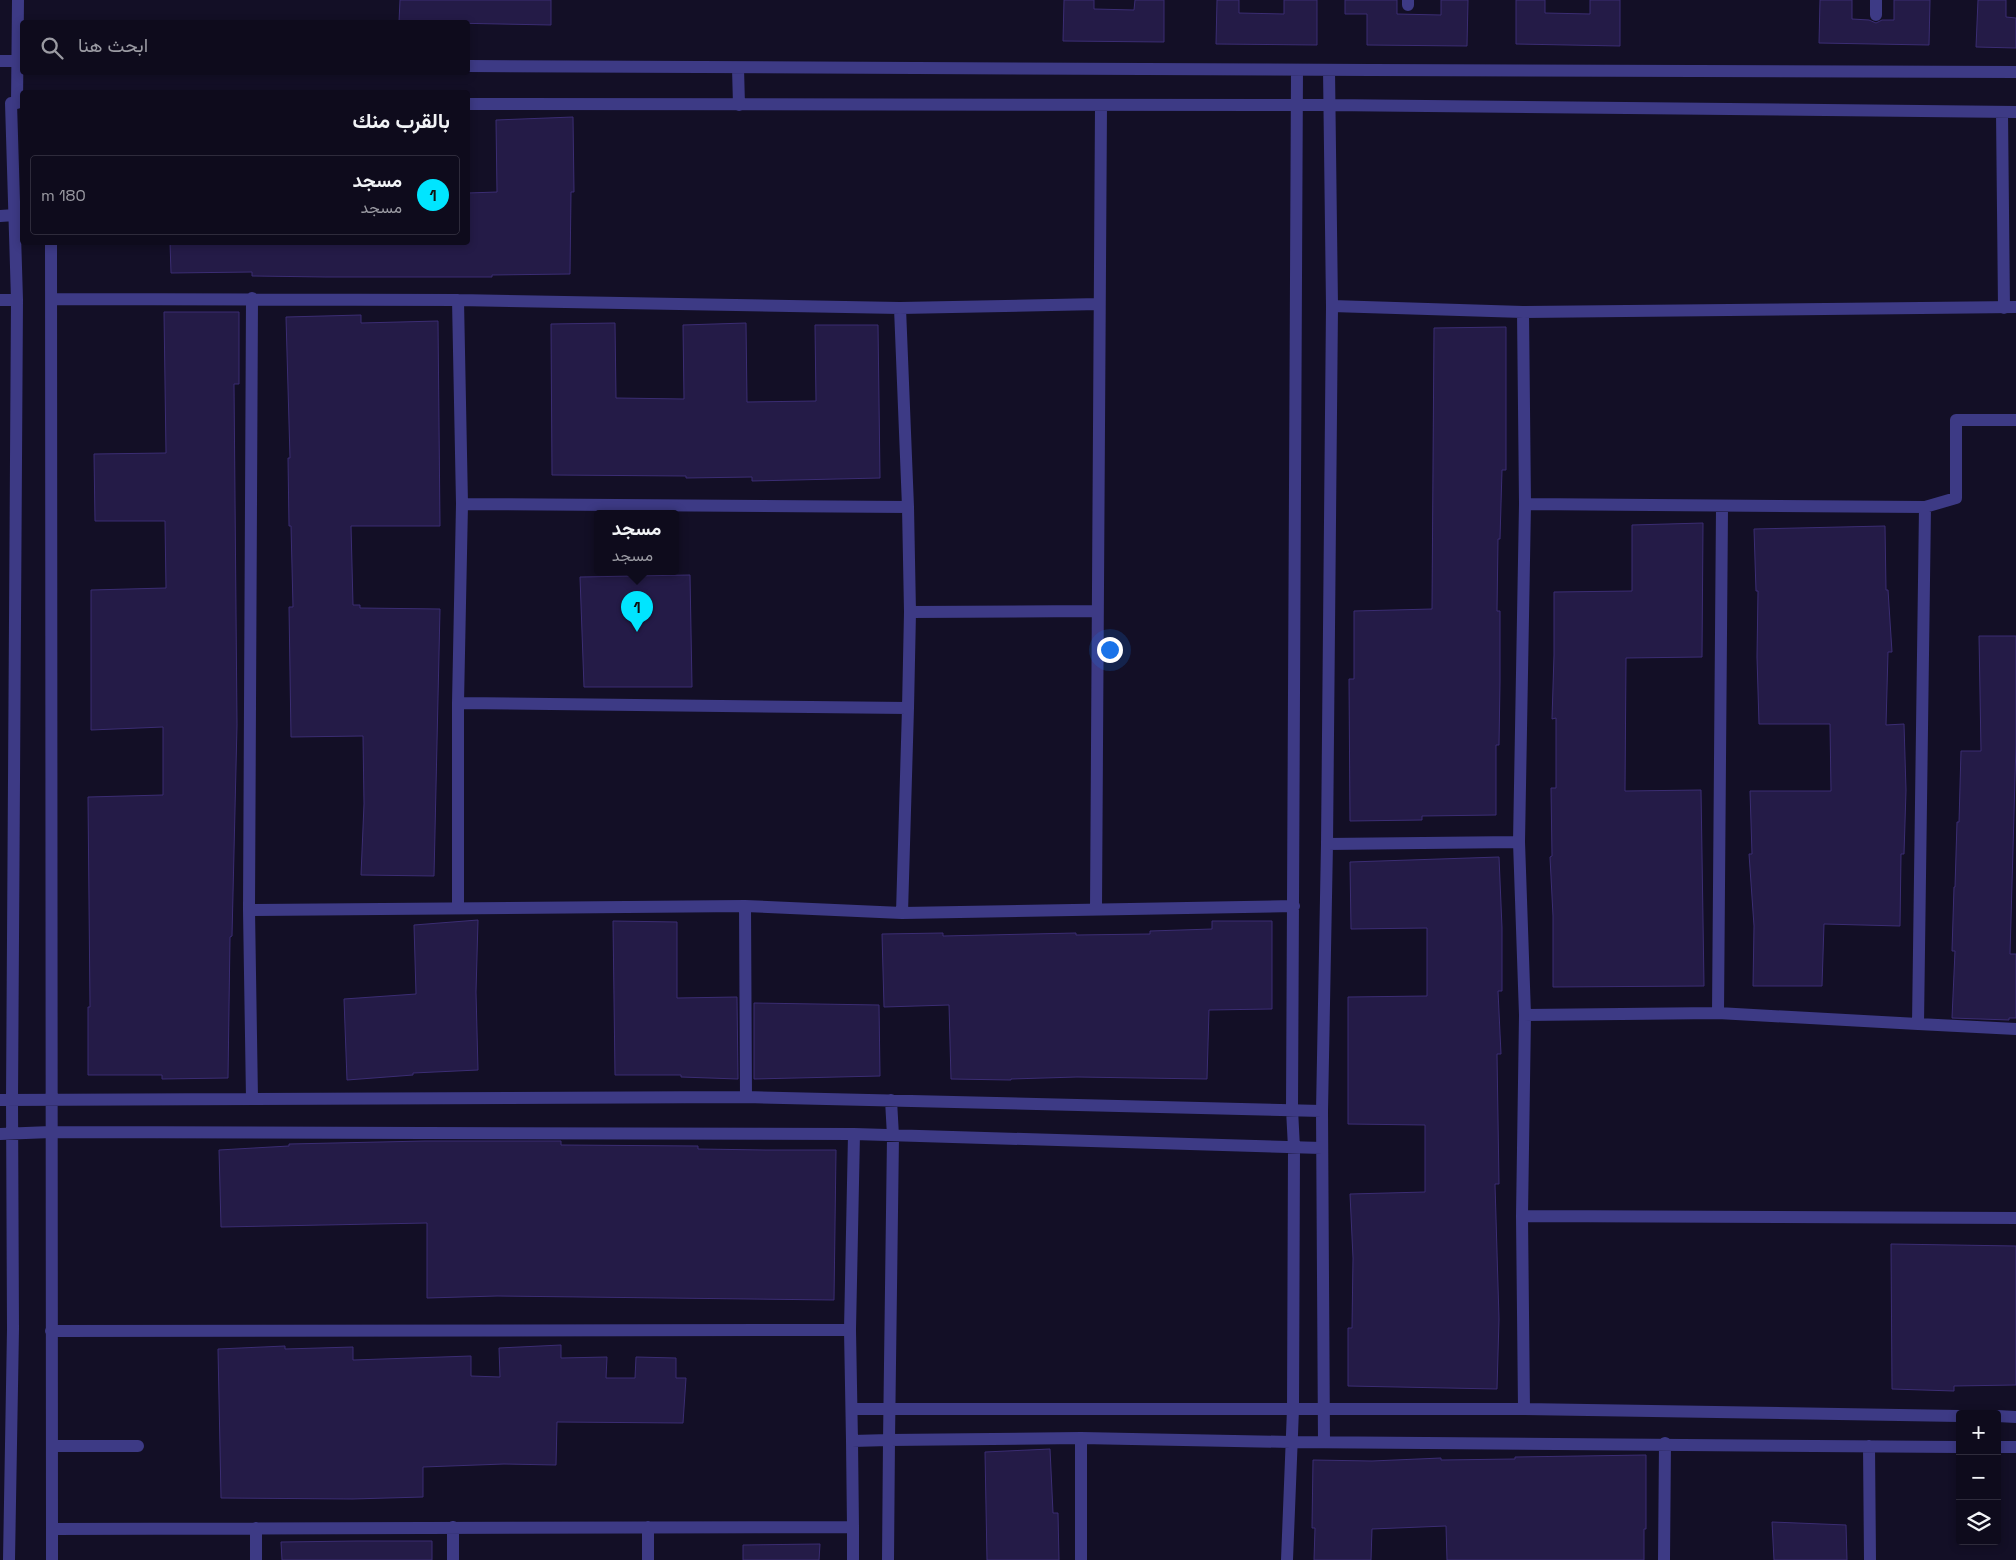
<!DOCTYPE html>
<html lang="ar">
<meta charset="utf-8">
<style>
:root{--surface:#0e0b1c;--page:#1c1929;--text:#f1f3f6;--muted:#9b9ba3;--line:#2e2b3b;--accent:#00e5ff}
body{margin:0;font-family:"Space Grotesk",Vazirmatn,sans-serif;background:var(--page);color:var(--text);direction:rtl}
.controls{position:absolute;right:15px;bottom:15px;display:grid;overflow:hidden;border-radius:5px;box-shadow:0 2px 8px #0003}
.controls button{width:45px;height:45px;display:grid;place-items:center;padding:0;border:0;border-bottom:1px solid var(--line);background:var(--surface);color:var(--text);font:25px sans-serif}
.you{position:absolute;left:1109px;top:649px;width:18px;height:18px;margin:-12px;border:4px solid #fff;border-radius:50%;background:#1a73e8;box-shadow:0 0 0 8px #1a73e833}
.badge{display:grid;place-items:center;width:32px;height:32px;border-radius:50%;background:var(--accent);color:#111;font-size:16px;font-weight:700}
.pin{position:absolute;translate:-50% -41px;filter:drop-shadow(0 1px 2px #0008)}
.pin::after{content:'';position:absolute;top:26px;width:18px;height:15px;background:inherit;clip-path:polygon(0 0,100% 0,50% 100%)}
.popup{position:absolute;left:594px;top:510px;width:85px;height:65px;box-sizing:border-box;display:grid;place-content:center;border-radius:5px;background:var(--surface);filter:drop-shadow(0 1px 4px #0005);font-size:16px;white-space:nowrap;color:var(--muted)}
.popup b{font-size:19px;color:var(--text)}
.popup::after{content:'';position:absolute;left:50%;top:100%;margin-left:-10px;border:10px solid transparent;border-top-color:var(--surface)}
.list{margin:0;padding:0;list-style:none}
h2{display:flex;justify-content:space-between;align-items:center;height:65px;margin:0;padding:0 20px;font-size:21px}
h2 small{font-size:16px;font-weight:400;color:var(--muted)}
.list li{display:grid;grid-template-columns:32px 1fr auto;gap:15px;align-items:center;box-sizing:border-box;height:80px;margin:0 10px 10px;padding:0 10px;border:1px solid var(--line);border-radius:5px}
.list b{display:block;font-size:19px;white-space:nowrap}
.list p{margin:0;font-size:16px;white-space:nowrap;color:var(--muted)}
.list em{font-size:16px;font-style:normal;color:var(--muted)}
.icon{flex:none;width:28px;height:28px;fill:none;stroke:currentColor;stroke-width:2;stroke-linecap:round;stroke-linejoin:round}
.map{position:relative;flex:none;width:2016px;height:1560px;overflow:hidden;direction:ltr}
.search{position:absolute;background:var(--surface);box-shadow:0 2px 8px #0003;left:20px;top:20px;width:450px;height:55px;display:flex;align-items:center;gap:12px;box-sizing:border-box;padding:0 18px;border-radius:5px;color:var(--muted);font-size:19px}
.panel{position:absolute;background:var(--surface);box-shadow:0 2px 8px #0003;left:20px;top:90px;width:450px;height:155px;border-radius:5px;direction:rtl}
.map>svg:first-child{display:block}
.building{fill:#241b47;stroke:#3b2d73}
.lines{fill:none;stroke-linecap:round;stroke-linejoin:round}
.minor{stroke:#3d3a85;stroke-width:12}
</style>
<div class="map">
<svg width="2016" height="1560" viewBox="0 0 2016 1560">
<rect width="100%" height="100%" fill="#130f26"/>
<path class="building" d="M400 0H551V25L399 22Z
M1064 0H1094V9L1134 10 1135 0H1164V42L1063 41Z
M1217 0H1239V13L1284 14V0H1317V45L1216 44Z
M1345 0H1397V14L1441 15V0H1468L1467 46 1367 45V14H1345Z
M1516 0H1545V13L1590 14V0H1620V46L1516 44Z
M1820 0H1852V19L1869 20 1876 23 1882 20H1894V0H1930L1929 45 1819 43Z
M1978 0H2006V17L2016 18V48L1976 47Z
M573 117 574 192H571L570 274 492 275V277H326L252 276V272L171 273 170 242H468V193L497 192 496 120Z
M164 312H239V384H234L237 725 232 936 230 937 228 1078 162 1079V1075H88V1007H90L88 797 163 795V727L91 730V590L166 588 165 521H95L94 454 166 453Z
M361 315V323L438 321 440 526H351L353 605H360V608L440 609 434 876 361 875 364 804 363 736 291 737 289 607H293L291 526H289L288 458H290L286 317Z
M615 323 616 398 684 399 683 325 746 323 747 402 816 401 815 325H878L880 478 752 481V477L686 478V476L552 475 551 324Z
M1506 327V470H1502L1500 539H1498L1497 611H1500V681L1499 745H1496V815L1422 816V820L1350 821 1349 679H1354V611L1432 609 1434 328Z
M1703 523 1702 657 1626 658 1625 791 1701 790 1704 986 1553 987V916L1550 857 1552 856 1551 788H1556V718L1552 719 1554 655V592L1632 591V525Z
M1885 526 1886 590H1888L1892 652H1888L1886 725 1904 724 1906 790 1904 854H1901L1900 926 1824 924 1822 986H1753L1754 926 1749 854H1752L1750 791H1831L1830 724H1759L1757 657 1758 591H1756L1754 529Z
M690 575 692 687H584L580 577Z
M1979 636H2016V744L2010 954H2016V1018H2009V1020L1952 1018 1955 951H1952L1954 887H1955L1957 822H1959L1961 751H1981Z
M1499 857 1502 928V991H1498L1501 1054H1497L1499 1184H1495L1499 1319 1497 1389 1348 1386V1328H1352L1353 1258 1350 1194 1425 1192V1125L1348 1124V997L1427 996V928L1351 929 1350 862Z
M478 920 476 992 478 1070 413 1073V1075L347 1080 344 999 416 994 414 925Z
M613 921 677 922V998L737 997 738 1079 681 1077V1075H615Z
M1212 921H1272V1009L1209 1010 1207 1079 1077 1077 1011 1079V1080L951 1079 949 1005 884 1007 882 934 943 933V936L1076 933V935L1150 934V931L1212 929Z
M754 1003 879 1005 880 1076 754 1079Z
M425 1141H561V1145L698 1146V1149L766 1150H836L834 1300 497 1296 427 1298V1223L221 1227 219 1150 289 1146V1144Z
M1891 1244 2016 1246V1385L1954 1386V1391L1892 1389Z
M561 1345V1358L607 1357 606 1378H635L636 1357 676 1358V1378H686L683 1423 557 1422 556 1465 504 1464 423 1467V1497L352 1499 221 1498 218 1349 285 1346V1349L353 1347V1360L471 1356V1376L500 1377 499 1348Z
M1050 1449 1053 1513H1058L1059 1560H987L985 1452Z
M1646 1455V1529H1644V1560H1447L1446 1526 1372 1529 1371 1560H1314L1315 1528H1312L1313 1460 1372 1461 1441 1458V1460L1515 1459V1457Z
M1772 1522 1846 1525 1847 1560H1774Z
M357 1541H432V1560H282L281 1542Z
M820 1544 819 1560H743V1545Z"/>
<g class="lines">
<path class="minor" d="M1876 0V15
M1408 5V0
M0 61H22
M468 66C984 71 1500 69 2016 72
M738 68 739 105
M17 103 18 0
M468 104 1328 105 2016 112
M2002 112 2004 308
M0 216 15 215
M51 242 52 1529 853 1527 852 1441 889 1440 888 1560
M52 299 458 300 900 308 1099 304
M0 300H17
M458 300 462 504 458 703V907
M1332 306 1523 312 2016 307
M1523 312 1525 504 1519 842 1525 1015 1522 1216 1524 1409
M462 504 908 507 900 308
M1525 504 1925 507 1918 1024 1718 1013 1525 1015
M908 507 910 612 908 708
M1925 507 1956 498V420H2016
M910 612 1097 611
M458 703 908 708 902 913
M1327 844 1519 842
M745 906 746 1097
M1096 908 1101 106
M249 910 745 906 902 913 1294 906
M1718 1013 1722 507
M1918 1024 2016 1029
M252 1099 249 910 252 298
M0 1100 746 1097 1322 1111
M891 1100 893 1136 889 1440 1081 1438 1291 1442 1960 1447
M0 1134 51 1132 854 1134 1322 1148
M1522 1216 2016 1218
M51 1331 850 1330
M852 1409H1524L1960 1416
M1997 1416 2016 1417
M852 1441 850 1330 854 1134
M1324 1442 1322 1111 1327 844 1332 306 1329 70
M52 1446H138
M1869 1446 1870 1560
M1997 1447H2016
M9 1560 13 1329 12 1100 17 300 11 103
M52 1560V1529
M256 1560V1528
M453 1560V1527
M648 1560V1527
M853 1560V1527
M1081 1560V1438
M1287 1560 1293 1409 1294 1148 1292 1109 1297 70
M1664 1560 1665 1443"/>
</g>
</svg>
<div class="controls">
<button>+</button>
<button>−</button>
<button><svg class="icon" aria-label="layers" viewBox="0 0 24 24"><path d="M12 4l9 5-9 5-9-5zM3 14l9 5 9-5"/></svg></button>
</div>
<div class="you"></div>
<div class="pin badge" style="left:637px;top:632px">1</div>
<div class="popup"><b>مسجد</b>مسجد</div>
<div class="search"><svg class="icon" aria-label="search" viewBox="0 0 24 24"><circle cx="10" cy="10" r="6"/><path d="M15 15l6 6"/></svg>ابحث هنا</div>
<section class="panel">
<h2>بالقرب منك<small></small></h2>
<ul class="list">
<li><span class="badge">1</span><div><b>مسجد</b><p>مسجد</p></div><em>180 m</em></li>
</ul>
</section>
</div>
